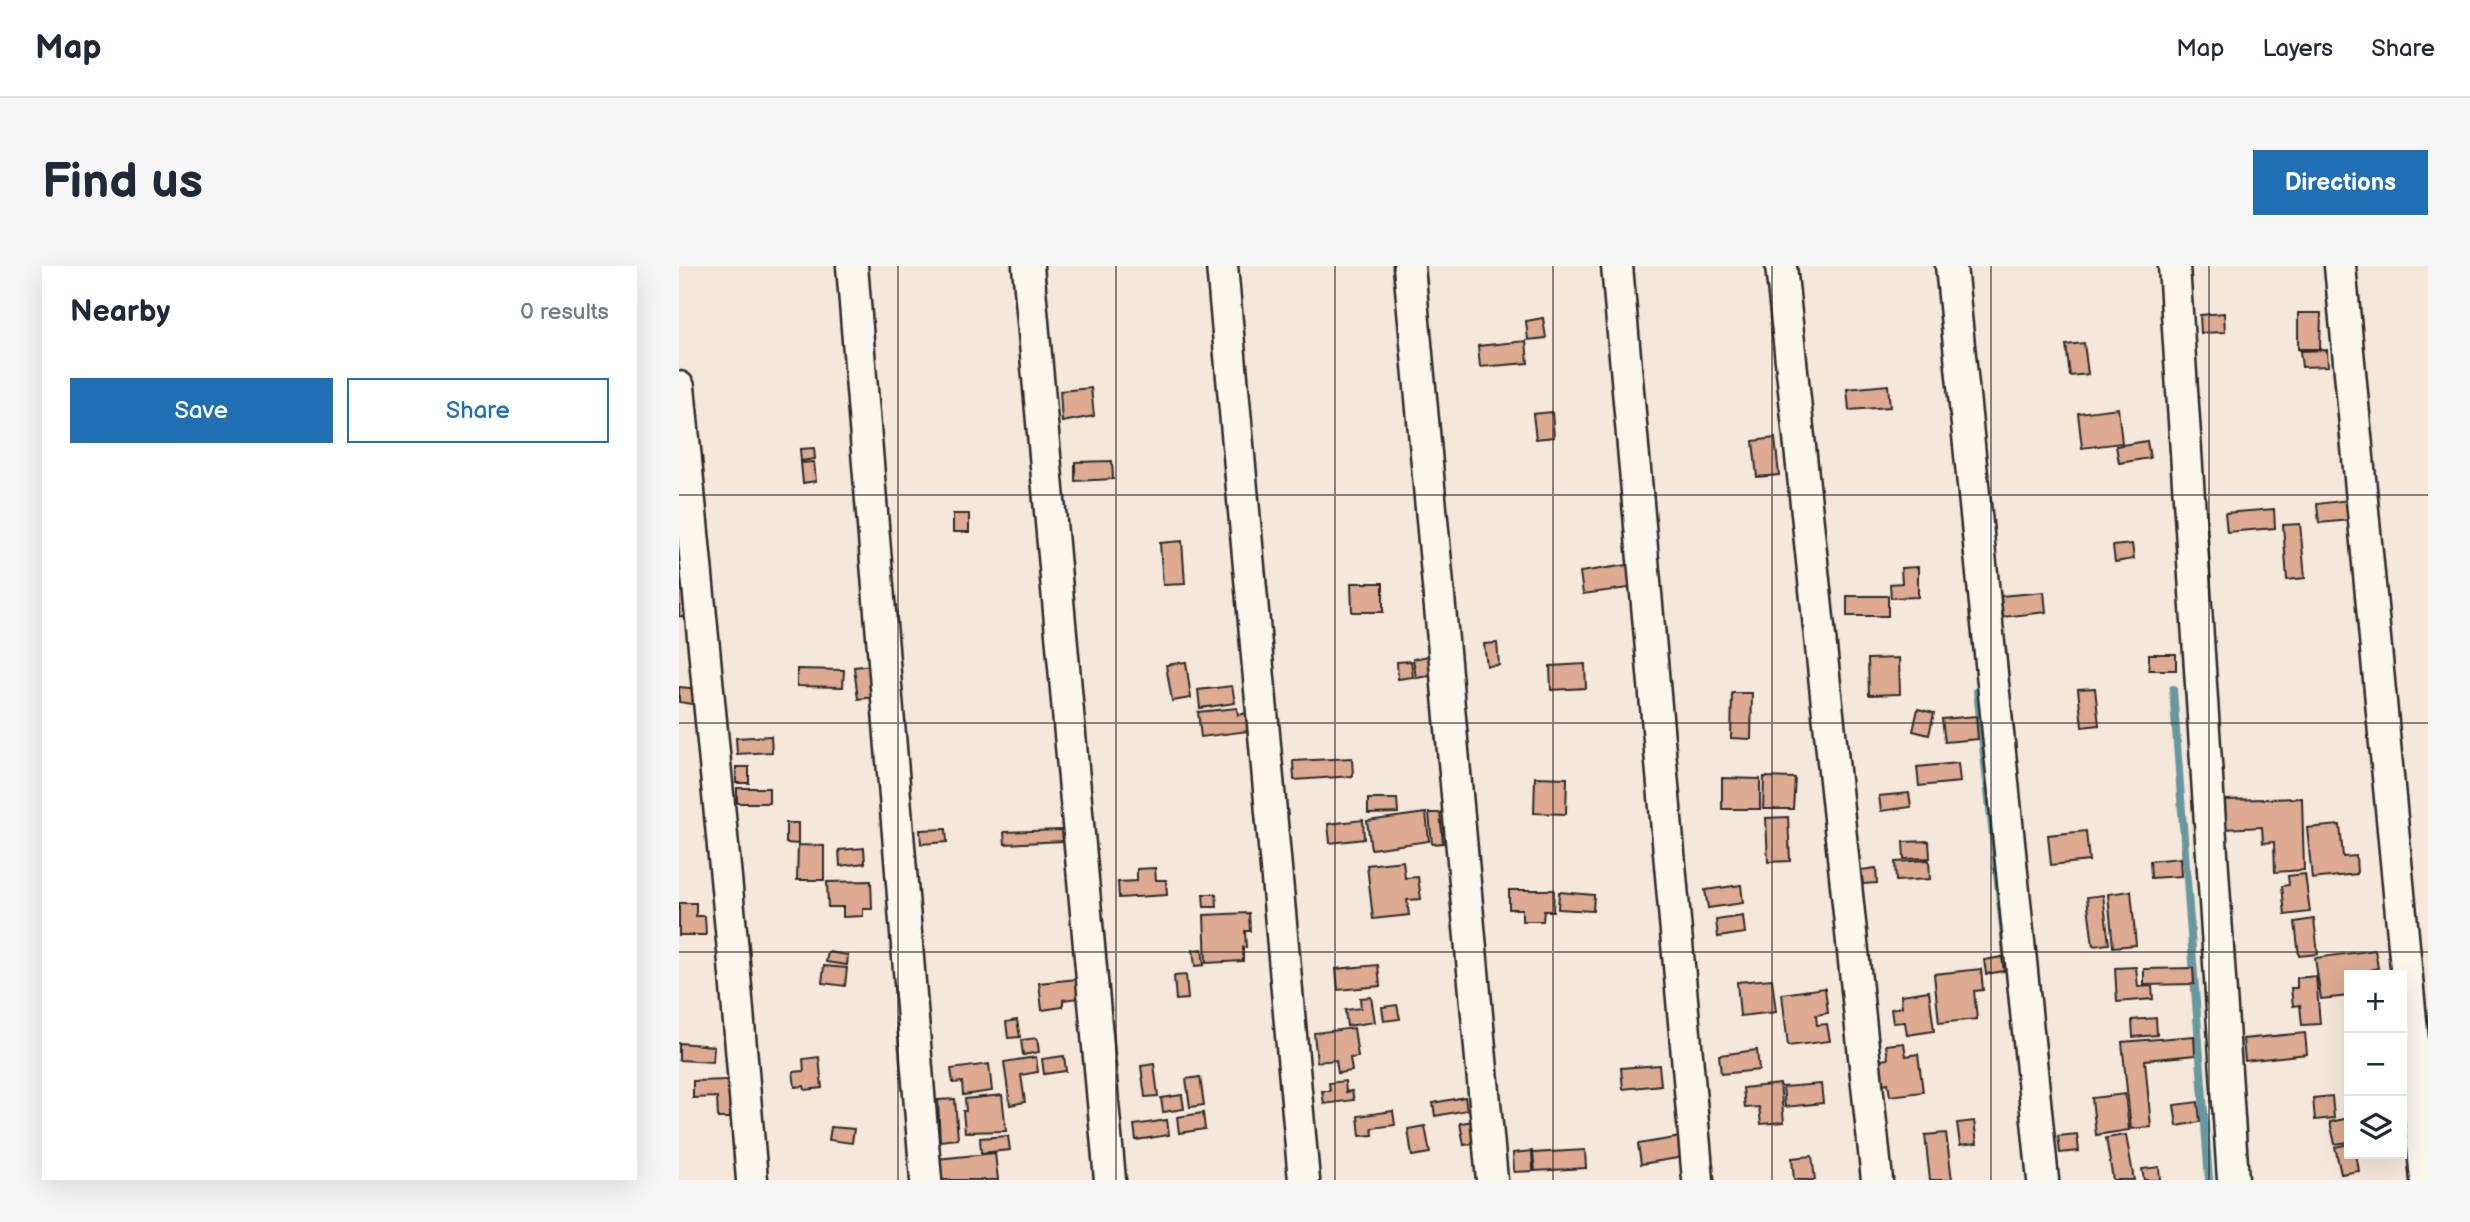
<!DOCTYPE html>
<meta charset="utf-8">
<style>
:root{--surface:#fff;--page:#f6f6f7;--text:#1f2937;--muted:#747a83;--line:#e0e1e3;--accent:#1f6fb2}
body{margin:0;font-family:"Balsamiq Sans",sans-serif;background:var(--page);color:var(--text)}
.controls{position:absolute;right:21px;bottom:21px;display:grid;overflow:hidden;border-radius:0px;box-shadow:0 7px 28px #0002}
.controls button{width:63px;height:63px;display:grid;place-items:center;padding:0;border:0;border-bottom:2px solid var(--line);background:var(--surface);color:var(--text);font:35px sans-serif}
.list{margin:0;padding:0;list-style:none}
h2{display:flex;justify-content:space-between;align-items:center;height:91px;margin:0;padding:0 28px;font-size:30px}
h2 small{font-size:23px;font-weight:400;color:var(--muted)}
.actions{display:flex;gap:14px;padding:21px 28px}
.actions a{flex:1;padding:16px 0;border:2px solid var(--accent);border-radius:0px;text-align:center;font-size:24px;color:var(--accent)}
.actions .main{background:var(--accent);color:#fff}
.icon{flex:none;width:38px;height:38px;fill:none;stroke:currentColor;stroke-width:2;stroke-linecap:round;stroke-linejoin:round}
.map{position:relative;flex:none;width:1749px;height:914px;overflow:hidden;border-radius:0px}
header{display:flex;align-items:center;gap:42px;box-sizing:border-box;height:98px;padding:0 35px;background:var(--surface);border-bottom:2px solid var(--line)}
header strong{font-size:33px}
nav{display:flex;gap:38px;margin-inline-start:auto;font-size:24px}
.intro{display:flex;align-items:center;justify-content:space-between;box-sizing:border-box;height:168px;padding:0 42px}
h1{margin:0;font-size:49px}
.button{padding:18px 32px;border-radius:0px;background:var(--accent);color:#fff;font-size:24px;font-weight:700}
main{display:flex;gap:42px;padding:0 42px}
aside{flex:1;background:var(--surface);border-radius:0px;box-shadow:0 7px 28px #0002}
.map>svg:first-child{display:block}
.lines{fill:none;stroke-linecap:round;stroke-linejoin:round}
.stream{stroke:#68989f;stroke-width:8}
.building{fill:#deaa91;stroke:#2b2b2b;stroke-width:2}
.street-casing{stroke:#2b2b2b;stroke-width:35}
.street{stroke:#fbf7ec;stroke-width:30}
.grid{fill:none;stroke:#2b2b2b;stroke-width:2;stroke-opacity:0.55}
</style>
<header>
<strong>Map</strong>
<nav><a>Map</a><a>Layers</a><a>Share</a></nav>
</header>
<div class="intro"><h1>Find us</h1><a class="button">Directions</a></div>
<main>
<aside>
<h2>Nearby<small>0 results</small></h2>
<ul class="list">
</ul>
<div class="actions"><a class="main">Save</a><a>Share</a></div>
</aside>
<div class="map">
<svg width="1749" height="914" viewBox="0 0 1749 914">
<rect width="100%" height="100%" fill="#f5e8da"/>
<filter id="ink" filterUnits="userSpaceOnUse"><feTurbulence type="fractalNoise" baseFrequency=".0143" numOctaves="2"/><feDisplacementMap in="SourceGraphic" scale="14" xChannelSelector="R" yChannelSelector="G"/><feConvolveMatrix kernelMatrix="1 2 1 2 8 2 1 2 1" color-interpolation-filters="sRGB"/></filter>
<g filter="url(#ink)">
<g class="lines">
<path class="stream" d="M1494 423 1530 914
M1298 425 1327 689"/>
</g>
<path class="building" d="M1545 47 1546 66 1522 67 1521 49Z
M1619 47H1642L1641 83H1619Z
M864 52 867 72 849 74 847 55Z
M847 75 849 97 801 101 799 80Z
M1405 77 1409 108 1391 110 1387 79Z
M1648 84 1649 100 1623 101 1621 85Z
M1209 119 1211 141 1170 144 1168 123Z
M412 122 415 150 383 156 381 125Z
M1439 142 1443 177 1403 182 1399 147Z
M873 146 875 171 857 173 854 148Z
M1096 172 1100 209 1078 211 1074 175Z
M1468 175 1471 192 1440 197 1437 180Z
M135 182 136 193 122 195 121 183Z
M433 195 434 213 396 215V196Z
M135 196 137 215 124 217 122 197Z
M1669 234 1672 254 1640 257 1638 238Z
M1595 243 1596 262 1548 266 1546 247Z
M274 248H290V266H274Z
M1621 258 1626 312 1608 314 1604 259Z
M503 275 506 318 484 319 481 277Z
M1453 278 1455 293 1436 296 1434 280Z
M955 298 958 321 904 328 901 306Z
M1239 301V331L1212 332 1211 318 1223 317 1222 302Z
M0 313H13L10 351 0 350Z
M672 317H704V346H673Z
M1365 326 1367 346 1324 351 1322 330Z
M1168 330H1209V350H1168Z
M818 377 820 399 808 400 805 378Z
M1470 388H1497V404H1470Z
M755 389 757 409 737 412 734 393Z
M1220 392 1221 428 1190 429 1189 393Z
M732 395 734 411 719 413 718 396Z
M507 396 512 432 493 435 487 399Z
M906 398 907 422 872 424 871 400Z
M193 399 197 431 179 433 175 401Z
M118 403 165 404 164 421 118 420Z
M553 420 556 437 521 442 519 424Z
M0 421 21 423 19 439 0 436Z
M1416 422 1420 459 1403 461 1399 423Z
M1053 427H1073L1072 473 1052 472Z
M558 442 559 449 568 447 570 465 522 471 519 446Z
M1239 443 1255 447 1250 469 1234 465Z
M1297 450 1299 473 1266 476 1263 453Z
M92 470 93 486 58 488 57 472Z
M673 492 674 510 615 514 614 495Z
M1279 497 1281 516 1240 520 1238 501Z
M57 501H70V517H57Z
M856 511 888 512 887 548 855 547Z
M1085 511 1116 512 1114 543H1084Z
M1043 512 1081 513V543H1043Z
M58 522H90V537H58Z
M1230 527 1232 541 1202 545 1200 530Z
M1623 532 1625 604 1596 606 1595 576 1584 577 1583 561 1545 563 1544 534Z
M689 533H718L719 547 689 548Z
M747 547 750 575 692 583 688 555Z
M750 547H761L764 577 753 578Z
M1109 551 1111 595 1089 596 1087 552Z
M684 554 685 573 651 577 649 558Z
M107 557H119V578L107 577Z
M1661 559 1664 591 1677 590 1678 608 1633 613 1628 562Z
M267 563 268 576 242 578 241 564Z
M383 564 384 575 326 578 325 566Z
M1407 565 1410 595 1372 599 1369 569Z
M1250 575 1251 592 1225 593 1224 576Z
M119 579 145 580V614H118Z
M185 582 186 597 161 600 160 584Z
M1501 592 1502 610 1472 612 1471 595Z
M1250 594 1251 613 1217 615 1216 596Z
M724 595 726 612 739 611 742 633 728 634 730 649 694 653 688 599Z
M476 602 477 614H487L488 629 440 632 439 616 458 615V603Z
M1197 602 1198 617 1184 618 1182 604Z
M1626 608 1631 646 1606 649 1603 620 1610 619 1609 610Z
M192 615 193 643H184V650L164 651V641H149L148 616Z
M1062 619 1064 637 1029 642 1026 624Z
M830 624H875L874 645H865L864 655H843V643H830Z
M1452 625 1457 679 1434 681 1429 628Z
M880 626 915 629 914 645 879 643Z
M524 628H537L538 641H525Z
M1424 629 1430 678 1414 680 1408 631Z
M0 637H17V650H26L27 669H0Z
M570 647 571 665H566L567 681H564V695L527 697 525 649Z
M1064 650 1066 667 1039 671 1037 654Z
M1635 653 1639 688 1620 690 1616 656Z
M523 683 525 699 516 700 514 684Z
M1696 684 1699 702 1691 704V709H1670V730L1642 733 1636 692Z
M149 686 169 689 168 699 147 696Z
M1323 691 1325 705 1307 708 1305 694Z
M699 699 701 720 659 724 657 703Z
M145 700 168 702 166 720 143 717Z
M1457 701 1459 721 1473 720 1474 733 1438 736 1436 702Z
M1514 702 1515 718 1465 719V703Z
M1302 703 1304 724 1295 725 1298 753 1260 757 1255 708Z
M507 709 509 733 497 734 495 710Z
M1637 710 1641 758 1623 759 1621 739 1614 740 1612 722H1618V712Z
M398 713 401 732 384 734V741L363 744 360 717Z
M1093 713 1097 746 1061 750 1058 716Z
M1146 722 1149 747 1137 749 1138 759 1148 758 1151 775 1109 780 1103 728Z
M1250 725 1255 765 1228 769 1226 756 1214 757 1212 743 1223 741 1222 729Z
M692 731 696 756 668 760 666 744 682 742 681 732Z
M718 739 721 753 705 755 703 741Z
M1477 752 1478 769 1454 771 1453 754Z
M338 754 341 771 329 772 327 756Z
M675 762 679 791 671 792 673 805 659 807 657 794 638 796 635 767Z
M1626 767 1628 788 1566 795 1564 773Z
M1515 770 1516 789 1466 794 1472 861 1452 863 1443 776Z
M358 772 360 786 344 789 342 774Z
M0 777 35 780 34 796 0 794Z
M1225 777 1227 790 1239 788 1244 826 1211 830 1209 817 1204 818 1201 794 1209 793 1207 779Z
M1078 784 1080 804 1042 808 1040 789Z
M385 790 387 805 365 808 363 793Z
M140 791 143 822 126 824 125 820 116 821 114 806 125 805 124 793Z
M357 791 359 806 342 809 346 836 331 839 325 796Z
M310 798 313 825 284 829 283 816 274 817 272 803Z
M475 798 479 830 466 831 462 800Z
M980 799 982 819 944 823 942 802Z
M521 811 525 839 511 841 507 813Z
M49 814 51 852H39L38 831 14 832V815Z
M666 815 667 826 673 825 675 834 645 838 643 825H651L650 817Z
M1101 818 1105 856 1082 858 1080 841 1066 842 1064 822Z
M1142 818 1144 837 1106 841 1104 821Z
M1446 828 1450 864 1417 869 1413 832Z
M323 829 327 865 286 866 284 845H287L286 833Z
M503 829 505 843 484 846 482 832Z
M1653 830 1655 852 1636 854 1634 832Z
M786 831 788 844 756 850 754 837Z
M276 833 279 873 261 875 259 834Z
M1519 836 1521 856 1498 860 1495 839Z
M714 845 716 859 693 862 694 869 681 870 679 850Z
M524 847 526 863 500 867 498 851Z
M1670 852V876L1656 878 1651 856Z
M488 854 490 869 457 874 455 859Z
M795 855 798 877 785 879 781 857Z
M1295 855 1298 877 1281 879 1278 857Z
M746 860 751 887 733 890 729 863Z
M152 861 175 863 173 877 150 874Z
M1267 867 1273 914H1251L1246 869Z
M1398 868 1400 885 1381 887 1379 870Z
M1447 869 1455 914H1434L1427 872Z
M329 870 331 884 302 887 301 872Z
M1008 870 1011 890 962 898 959 878Z
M1670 878V888H1677L1680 905 1662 908 1656 881Z
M906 884 907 902 856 905 854 887Z
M853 885 854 905 835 906 834 887Z
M316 887 319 914H260L258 893Z
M1133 890 1136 914H1115L1113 892Z
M1480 901 1481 914H1465L1463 903Z"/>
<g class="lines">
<g class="street-casing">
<path id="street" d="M173 0 247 914
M349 0 431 914
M543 0 625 914
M730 0 813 914
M938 0 1019 914
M1102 0 1198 914
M1272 0 1364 914
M1495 0 1554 914
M1661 0 1747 914
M0 121 54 685 73 914"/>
</g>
<use href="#street" class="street"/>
</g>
</g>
<path class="grid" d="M219 0V914M437 0V914M656 0V914M874 0V914M1093 0V914M1312 0V914M1530 0V914M0 229H1749M0 457H1749M0 686H1749"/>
</svg>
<div class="controls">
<button>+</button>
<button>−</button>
<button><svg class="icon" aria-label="layers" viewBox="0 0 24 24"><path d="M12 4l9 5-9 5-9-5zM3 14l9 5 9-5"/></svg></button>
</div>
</div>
</main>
